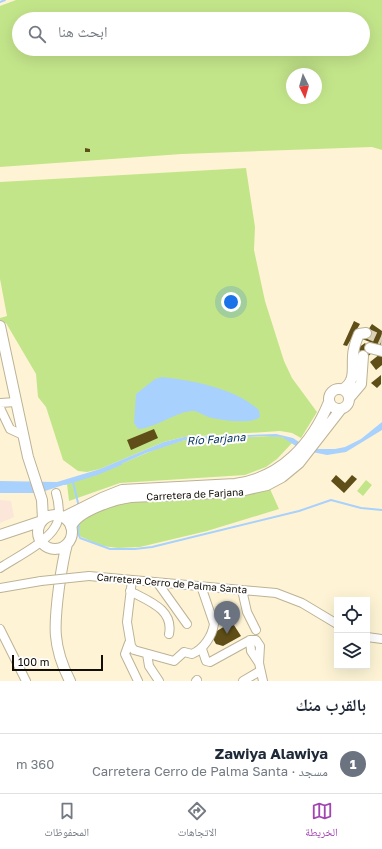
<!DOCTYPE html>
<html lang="ar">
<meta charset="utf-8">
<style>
:root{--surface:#fff;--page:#f6f6f7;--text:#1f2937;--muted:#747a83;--line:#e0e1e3;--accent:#a146b1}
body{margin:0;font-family:"Golos Text","Noto Naskh Arabic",sans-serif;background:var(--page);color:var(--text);direction:rtl}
.controls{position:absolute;right:12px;bottom:12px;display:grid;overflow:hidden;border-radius:0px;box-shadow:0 4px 16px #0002}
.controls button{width:36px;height:36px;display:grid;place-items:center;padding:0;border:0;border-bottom:1px solid var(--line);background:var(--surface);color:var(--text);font:20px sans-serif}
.compass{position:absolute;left:286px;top:68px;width:36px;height:36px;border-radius:50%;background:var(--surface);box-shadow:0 4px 16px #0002;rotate:175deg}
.scale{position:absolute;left:12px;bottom:10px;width:91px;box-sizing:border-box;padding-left:4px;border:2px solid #120e05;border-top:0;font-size:11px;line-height:14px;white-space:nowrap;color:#120e05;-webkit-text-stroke:3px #fff;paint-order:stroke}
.you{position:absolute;left:231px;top:302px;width:14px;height:14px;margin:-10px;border:3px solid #fff;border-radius:50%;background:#1a73e8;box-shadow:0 0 0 6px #1a73e833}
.badge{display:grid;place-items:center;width:26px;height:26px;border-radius:50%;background:var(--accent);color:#fff;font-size:13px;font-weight:700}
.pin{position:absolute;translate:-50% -33px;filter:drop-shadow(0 1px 2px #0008)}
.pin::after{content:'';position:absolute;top:21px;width:14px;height:12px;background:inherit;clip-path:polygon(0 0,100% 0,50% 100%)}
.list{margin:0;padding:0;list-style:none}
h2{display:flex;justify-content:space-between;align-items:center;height:52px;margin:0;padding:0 16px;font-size:17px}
h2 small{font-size:13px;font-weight:400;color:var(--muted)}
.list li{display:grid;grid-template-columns:26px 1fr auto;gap:12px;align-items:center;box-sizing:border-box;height:60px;padding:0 16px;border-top:1px solid var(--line)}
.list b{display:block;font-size:15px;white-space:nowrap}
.list p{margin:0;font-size:13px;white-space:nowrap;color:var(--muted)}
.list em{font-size:13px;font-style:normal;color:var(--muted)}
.icon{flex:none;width:22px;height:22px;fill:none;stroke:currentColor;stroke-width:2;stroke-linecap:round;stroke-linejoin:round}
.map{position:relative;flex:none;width:382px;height:681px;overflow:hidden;direction:ltr}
.search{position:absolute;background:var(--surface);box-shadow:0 4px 16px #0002;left:12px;right:12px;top:12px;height:44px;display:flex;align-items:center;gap:10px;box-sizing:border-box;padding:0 14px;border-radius:22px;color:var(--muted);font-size:15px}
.sheet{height:112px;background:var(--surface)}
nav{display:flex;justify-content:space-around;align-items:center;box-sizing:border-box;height:56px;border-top:1px solid var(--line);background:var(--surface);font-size:11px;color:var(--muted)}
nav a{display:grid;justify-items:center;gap:2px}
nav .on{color:var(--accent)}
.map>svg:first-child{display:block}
.commercial{fill:#fce5d9}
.green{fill:#c3e58a;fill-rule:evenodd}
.water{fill:#a9d1fd}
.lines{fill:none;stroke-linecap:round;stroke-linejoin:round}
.stream{stroke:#a9d1fd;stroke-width:2}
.building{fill:#5f4e17}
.major-tunnel{stroke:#dbd2b6;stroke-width:10;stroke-dasharray:10 5;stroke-linecap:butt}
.minor-casing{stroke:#bcb296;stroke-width:10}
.major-casing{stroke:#bcb296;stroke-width:12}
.minor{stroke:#fff;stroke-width:8}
.major{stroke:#fff;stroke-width:10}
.minor-bridge-casing{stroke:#bcb296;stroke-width:10;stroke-linecap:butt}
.minor-bridge{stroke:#fff;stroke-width:8}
.labels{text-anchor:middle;stroke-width:4;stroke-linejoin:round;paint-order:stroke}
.street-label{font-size:10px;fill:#120e05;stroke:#fff}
.water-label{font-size:11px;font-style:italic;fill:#00315d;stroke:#fff}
</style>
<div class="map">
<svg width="382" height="681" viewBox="0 0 382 681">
<rect width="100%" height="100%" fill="#fef4d5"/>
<path class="commercial" d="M0 500 11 501 14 517 0 523Z"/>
<path class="green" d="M16 0H382V150L372 147 182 154 0 167V6ZM19 19H363V49H19ZM292 74H316V98H292Z
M246 168 255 227 254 250 265 301 284 361 292 378 317 412 301 438 292 433 280 431 184 437 164 442 100 469 87 472 78 471 63 460 46 407 38 397 36 374 6 323 0 324V318L7 316 0 279V182Z
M272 436 282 437 293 442 277 459 266 467 245 475 120 483 69 501 67 484 97 474 163 446 185 440Z
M366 480 372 485 363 496 357 491Z
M270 489 279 509 207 531 140 547 118 548 102 546 77 535 75 527 79 518 117 503Z"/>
<path class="water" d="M162 377C195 381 234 388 259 410L260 417C250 425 220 420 208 417 203 415 199 412 194 411 179 410 156 428 138 429L134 423 136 394 155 379Z
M382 422V430L346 452 327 455 302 450 282 437 264 436 185 440 146 453 103 472 39 493H0V481L57 482 100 469 164 442 184 437 276 434 293 438 305 446 315 449H335L345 447 361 439Z"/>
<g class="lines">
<path class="stream" d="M0 2 5 0
M73 482 79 507
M65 484 97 474 121 464
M79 523 78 533 80 538 110 549H135L152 547 299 511 331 500 361 508 382 510"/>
</g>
<path class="building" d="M214 12 217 17 212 19 210 15Z
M85 148 90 149V152H85Z
M354 321 360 324 347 346 343 345Z
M372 324 382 331 381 346 362 339Z
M365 343 373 352 365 359 358 348Z
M380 354 382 357V365L376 370 370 362Z
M381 375V384L377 388 371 383Z
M154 429 158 438 131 450 127 440Z
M336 475 345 483 352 475 357 479 344 493 331 481Z
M232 622 241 636 223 646 216 644 212 637 215 632Z"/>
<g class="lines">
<path class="major-tunnel" d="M366 333 382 340"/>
<g class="minor-casing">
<path id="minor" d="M0 403 16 402
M0 408 10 429 23 435
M0 568C15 558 47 542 55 527 61 518 59 503 56 493
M89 576 276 593 302 603 337 624
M132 580 127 622 131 646 134 650 174 661 184 652 192 654C204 649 212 636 214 624L201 586
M157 582 187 624
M0 588 41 581
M242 590 247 612 256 630
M130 591C148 601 174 609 169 634
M0 629 26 681
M367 637 382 639
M250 640 251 651 259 663
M129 643 125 654 138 681
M202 649 206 661 210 662 250 640H256L260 646 259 663 263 681
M147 654 149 666 159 681
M196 681 197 680
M243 681 260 671"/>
</g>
<g class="major-casing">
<path id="major" d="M0 326 28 457 42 500 43 520
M370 348 382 351
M329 399a10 10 0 1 1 20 0a10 10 0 1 1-20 0Z
M343 389C356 381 352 369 353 356 353 348 356 341 359 334L366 333
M350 397 361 384 363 356
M38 532a17 17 0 1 1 34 0a17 17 0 1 1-34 0Z
M64 517 102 498 122 490 235 484C281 478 312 444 329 402
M71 527C77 511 115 499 131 497L236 492 267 485 282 477 299 463 341 409
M0 535 42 521
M67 544C63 559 61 573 59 587 54 625 52 646 70 681"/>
</g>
<use href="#minor" class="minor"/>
<use href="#major" class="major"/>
<g class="minor-bridge-casing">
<path id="minor-bridge" d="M41 581 89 576"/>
</g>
<use href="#minor-bridge" class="minor-bridge"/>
</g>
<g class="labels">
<g class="street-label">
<text transform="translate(195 494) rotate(-3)" y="4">Carretera de Farjana</text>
<text transform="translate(172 583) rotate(5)" y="4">Carretera Cerro de Palma Santa</text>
</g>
<g class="water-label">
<text transform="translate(216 439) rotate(-4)" y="4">Río Farjana</text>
</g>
</g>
</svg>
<div class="controls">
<button><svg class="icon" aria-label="locate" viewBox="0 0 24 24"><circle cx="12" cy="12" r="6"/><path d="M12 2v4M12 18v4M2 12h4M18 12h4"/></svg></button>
<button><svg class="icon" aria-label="layers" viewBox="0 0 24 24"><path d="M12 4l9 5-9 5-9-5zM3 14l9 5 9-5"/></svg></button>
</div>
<svg class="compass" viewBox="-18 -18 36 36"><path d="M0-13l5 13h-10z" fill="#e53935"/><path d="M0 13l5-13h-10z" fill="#747a83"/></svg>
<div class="scale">100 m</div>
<div class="you"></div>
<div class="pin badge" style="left:227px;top:634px;background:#6b7280">1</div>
<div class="search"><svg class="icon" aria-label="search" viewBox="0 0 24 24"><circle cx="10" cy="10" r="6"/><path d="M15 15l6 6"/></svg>ابحث هنا</div>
</div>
<section class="sheet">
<h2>بالقرب منك<small></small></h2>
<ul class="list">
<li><span class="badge" style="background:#6b7280">1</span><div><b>Zawiya Alawiya</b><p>مسجد · Carretera Cerro de Palma Santa</p></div><em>360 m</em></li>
</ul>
</section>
<nav>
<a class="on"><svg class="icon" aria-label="map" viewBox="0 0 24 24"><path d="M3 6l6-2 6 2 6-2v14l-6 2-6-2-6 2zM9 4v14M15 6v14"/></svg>الخريطة</a>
<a><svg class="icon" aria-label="directions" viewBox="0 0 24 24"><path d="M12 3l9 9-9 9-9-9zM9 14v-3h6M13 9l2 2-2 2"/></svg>الاتجاهات</a>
<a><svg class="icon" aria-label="saved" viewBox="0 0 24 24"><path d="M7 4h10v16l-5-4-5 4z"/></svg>المحفوظات</a>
</nav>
